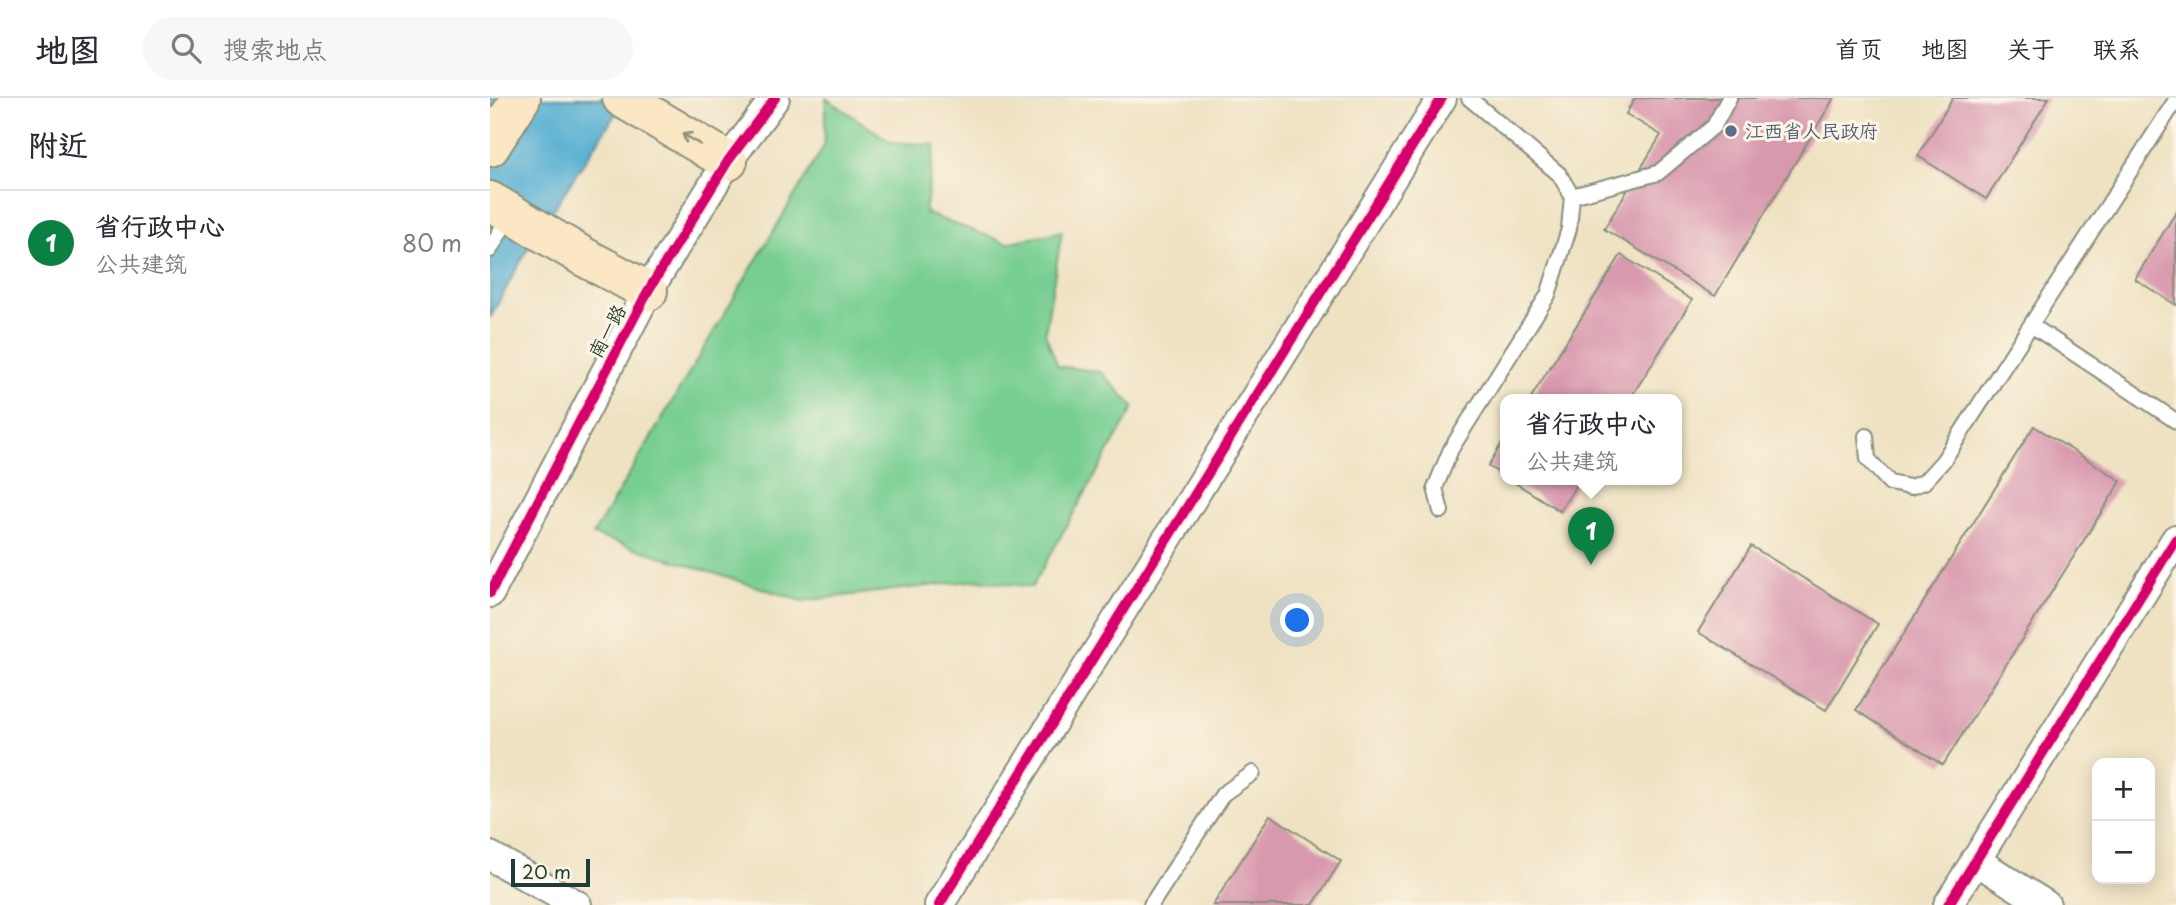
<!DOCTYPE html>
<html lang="zh">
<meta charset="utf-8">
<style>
:root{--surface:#fff;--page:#f7f7f7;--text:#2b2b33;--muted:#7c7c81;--line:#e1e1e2;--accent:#0b8043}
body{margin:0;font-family:"Playpen Sans","LXGW WenKai TC",sans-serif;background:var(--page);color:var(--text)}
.controls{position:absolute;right:21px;bottom:21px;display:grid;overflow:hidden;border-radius:14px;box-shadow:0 4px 18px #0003}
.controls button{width:63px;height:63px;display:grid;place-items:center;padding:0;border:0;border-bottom:2px solid var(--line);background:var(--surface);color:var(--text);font:35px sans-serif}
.scale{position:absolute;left:21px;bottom:18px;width:79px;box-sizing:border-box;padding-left:7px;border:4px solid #1f3d34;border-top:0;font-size:19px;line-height:24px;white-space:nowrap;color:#1f3d34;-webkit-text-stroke:5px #fcf5e5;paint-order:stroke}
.you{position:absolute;left:808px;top:523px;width:24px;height:24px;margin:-18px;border:5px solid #fff;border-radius:50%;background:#1a73e8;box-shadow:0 0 0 10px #1a73e833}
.badge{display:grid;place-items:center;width:46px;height:46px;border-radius:50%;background:var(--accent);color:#fff;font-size:23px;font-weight:700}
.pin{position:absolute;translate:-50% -58px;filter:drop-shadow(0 2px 4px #0008)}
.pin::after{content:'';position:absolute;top:37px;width:24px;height:21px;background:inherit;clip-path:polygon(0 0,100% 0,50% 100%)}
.popup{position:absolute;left:1010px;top:296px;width:182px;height:91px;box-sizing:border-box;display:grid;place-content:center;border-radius:14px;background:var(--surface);filter:drop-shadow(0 2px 5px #0005);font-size:23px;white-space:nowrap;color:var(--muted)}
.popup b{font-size:26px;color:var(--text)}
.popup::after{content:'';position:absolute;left:50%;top:100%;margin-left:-14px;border:14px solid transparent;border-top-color:var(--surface)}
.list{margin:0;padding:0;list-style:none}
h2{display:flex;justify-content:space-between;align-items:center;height:91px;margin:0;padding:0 28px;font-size:30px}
h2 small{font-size:23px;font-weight:400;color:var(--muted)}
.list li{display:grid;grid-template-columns:46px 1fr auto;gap:21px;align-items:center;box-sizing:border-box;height:105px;padding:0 28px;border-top:2px solid var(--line)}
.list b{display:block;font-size:26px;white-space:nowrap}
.list p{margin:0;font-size:23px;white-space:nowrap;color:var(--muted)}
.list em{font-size:23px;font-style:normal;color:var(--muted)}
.icon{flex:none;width:38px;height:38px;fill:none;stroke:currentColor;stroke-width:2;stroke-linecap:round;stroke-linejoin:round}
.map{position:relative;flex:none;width:1686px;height:807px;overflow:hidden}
header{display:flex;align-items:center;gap:42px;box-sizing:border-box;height:98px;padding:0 35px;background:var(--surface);border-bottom:2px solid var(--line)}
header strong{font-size:33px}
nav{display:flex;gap:38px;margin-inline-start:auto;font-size:24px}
.search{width:490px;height:63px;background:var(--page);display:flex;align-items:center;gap:18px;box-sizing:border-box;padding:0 24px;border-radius:38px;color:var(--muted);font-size:26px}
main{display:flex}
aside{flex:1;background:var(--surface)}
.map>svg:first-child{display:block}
.green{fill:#77ce92;stroke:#4b8663;stroke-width:2}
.water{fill:#54aed2;stroke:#3a7683;stroke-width:2}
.building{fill:#d898ae}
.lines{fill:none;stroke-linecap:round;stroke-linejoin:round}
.lane-casing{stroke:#87907c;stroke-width:18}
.street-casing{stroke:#87907c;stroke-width:32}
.secondary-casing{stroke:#87907c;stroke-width:42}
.lane{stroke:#fff;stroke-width:14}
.street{stroke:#fff;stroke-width:28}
.secondary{stroke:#fbe7c3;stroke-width:38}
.cycleway-casing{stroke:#fcf5e5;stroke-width:15}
.cycleway{stroke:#d6006c;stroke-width:10}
.oneway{stroke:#8d927c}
.service-dot{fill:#5c6f8a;stroke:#fcf5e5;stroke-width:2.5}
.labels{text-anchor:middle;stroke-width:6;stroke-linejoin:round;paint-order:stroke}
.service-label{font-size:19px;fill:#4e5e75;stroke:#fcf5e5;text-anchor:start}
.street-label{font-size:19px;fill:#1f3d34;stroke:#fcf5e5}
</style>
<header>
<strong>地图</strong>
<div class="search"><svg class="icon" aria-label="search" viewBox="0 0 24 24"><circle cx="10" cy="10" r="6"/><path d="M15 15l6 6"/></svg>搜索地点</div>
<nav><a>首页</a><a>地图</a><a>关于</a><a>联系</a></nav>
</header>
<main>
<aside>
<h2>附近<small></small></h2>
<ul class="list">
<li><span class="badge">1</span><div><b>省行政中心</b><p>公共建筑</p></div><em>80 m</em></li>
</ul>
</aside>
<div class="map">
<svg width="1686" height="807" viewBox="0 0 1686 807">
<rect width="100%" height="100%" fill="#fcf5e5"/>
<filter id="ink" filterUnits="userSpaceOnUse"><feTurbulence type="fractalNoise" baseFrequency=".0143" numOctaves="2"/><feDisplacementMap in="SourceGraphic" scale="14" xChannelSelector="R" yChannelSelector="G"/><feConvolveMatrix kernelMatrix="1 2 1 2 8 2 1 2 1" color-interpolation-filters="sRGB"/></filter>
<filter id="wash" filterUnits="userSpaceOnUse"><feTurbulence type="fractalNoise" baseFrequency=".00686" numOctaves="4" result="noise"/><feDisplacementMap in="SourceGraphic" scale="28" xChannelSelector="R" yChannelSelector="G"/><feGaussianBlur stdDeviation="1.57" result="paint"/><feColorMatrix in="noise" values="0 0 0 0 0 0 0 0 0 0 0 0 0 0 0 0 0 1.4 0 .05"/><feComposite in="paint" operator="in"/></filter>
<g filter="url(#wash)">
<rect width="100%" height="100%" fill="#efe2c3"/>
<path class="green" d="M336 0 401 44 445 47 435 115 517 145 572 133 555 235 568 268 611 274 644 309 542 489 488 482 312 503 103 437 334 48Z"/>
<path class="water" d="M0 0H136L37 152 0 220Z"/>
<g id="blocks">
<path class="building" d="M1145 0H1344L1225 198 1114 131 1171 37 1136 16Z
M1463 0H1559L1496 101 1428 58Z
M1686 114V207L1645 181Z
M1131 157 1202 202 1140 301H1040Z
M1544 328 1631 383 1453 667 1366 612Z
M1015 340V379L998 368Z
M1019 381H1090L1070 413Z
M1261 448 1388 526 1336 612 1208 534Z
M780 717 851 763 823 807H723Z"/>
</g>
</g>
<g filter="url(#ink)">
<use href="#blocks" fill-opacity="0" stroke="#87907c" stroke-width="2"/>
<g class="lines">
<g class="lane-casing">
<path id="lane" d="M1082 98 1168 75 1224 28 1239 0
M0 152 20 116
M1541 227 1686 323
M1376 338 1378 361 1400 385 1420 389 1434 384 1453 363 1686 2
M951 413 945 390 961 351 1058 197 1079 131 1082 98 1069 76 979 0
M661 807 733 696 763 675"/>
</g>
<g class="street-casing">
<path id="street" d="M0 495 158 193 238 63 285 0
M0 758 87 807
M1485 762 1556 807
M449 807 952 0
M1458 807 1686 441"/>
</g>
<g class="secondary-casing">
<path id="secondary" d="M132 0 238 63
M0 49 31 0
M0 103 94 159 158 193"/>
</g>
<use href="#lane" class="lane"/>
<use href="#street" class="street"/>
<use href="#secondary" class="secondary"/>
<g class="cycleway-casing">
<path id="cycleway" d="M0 495 158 193 238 63 285 0
M449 807 952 0
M1458 807 1686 441"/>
</g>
<use href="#cycleway" class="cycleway"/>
</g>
<defs><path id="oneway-shaft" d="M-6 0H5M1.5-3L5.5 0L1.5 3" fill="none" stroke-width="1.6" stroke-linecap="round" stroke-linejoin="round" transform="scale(1.75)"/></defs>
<use class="oneway" href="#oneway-shaft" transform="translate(201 41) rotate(-149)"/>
</g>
<circle class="service-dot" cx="1241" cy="33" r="7"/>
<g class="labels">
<g class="service-label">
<text x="1255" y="40">江西省人民政府</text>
</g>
<g class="street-label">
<text transform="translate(117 233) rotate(-62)" y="7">南一路</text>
</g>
</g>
</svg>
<div class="controls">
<button>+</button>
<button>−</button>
</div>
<div class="scale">20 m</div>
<div class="you"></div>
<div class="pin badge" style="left:1101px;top:467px">1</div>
<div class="popup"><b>省行政中心</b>公共建筑</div>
</div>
</main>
